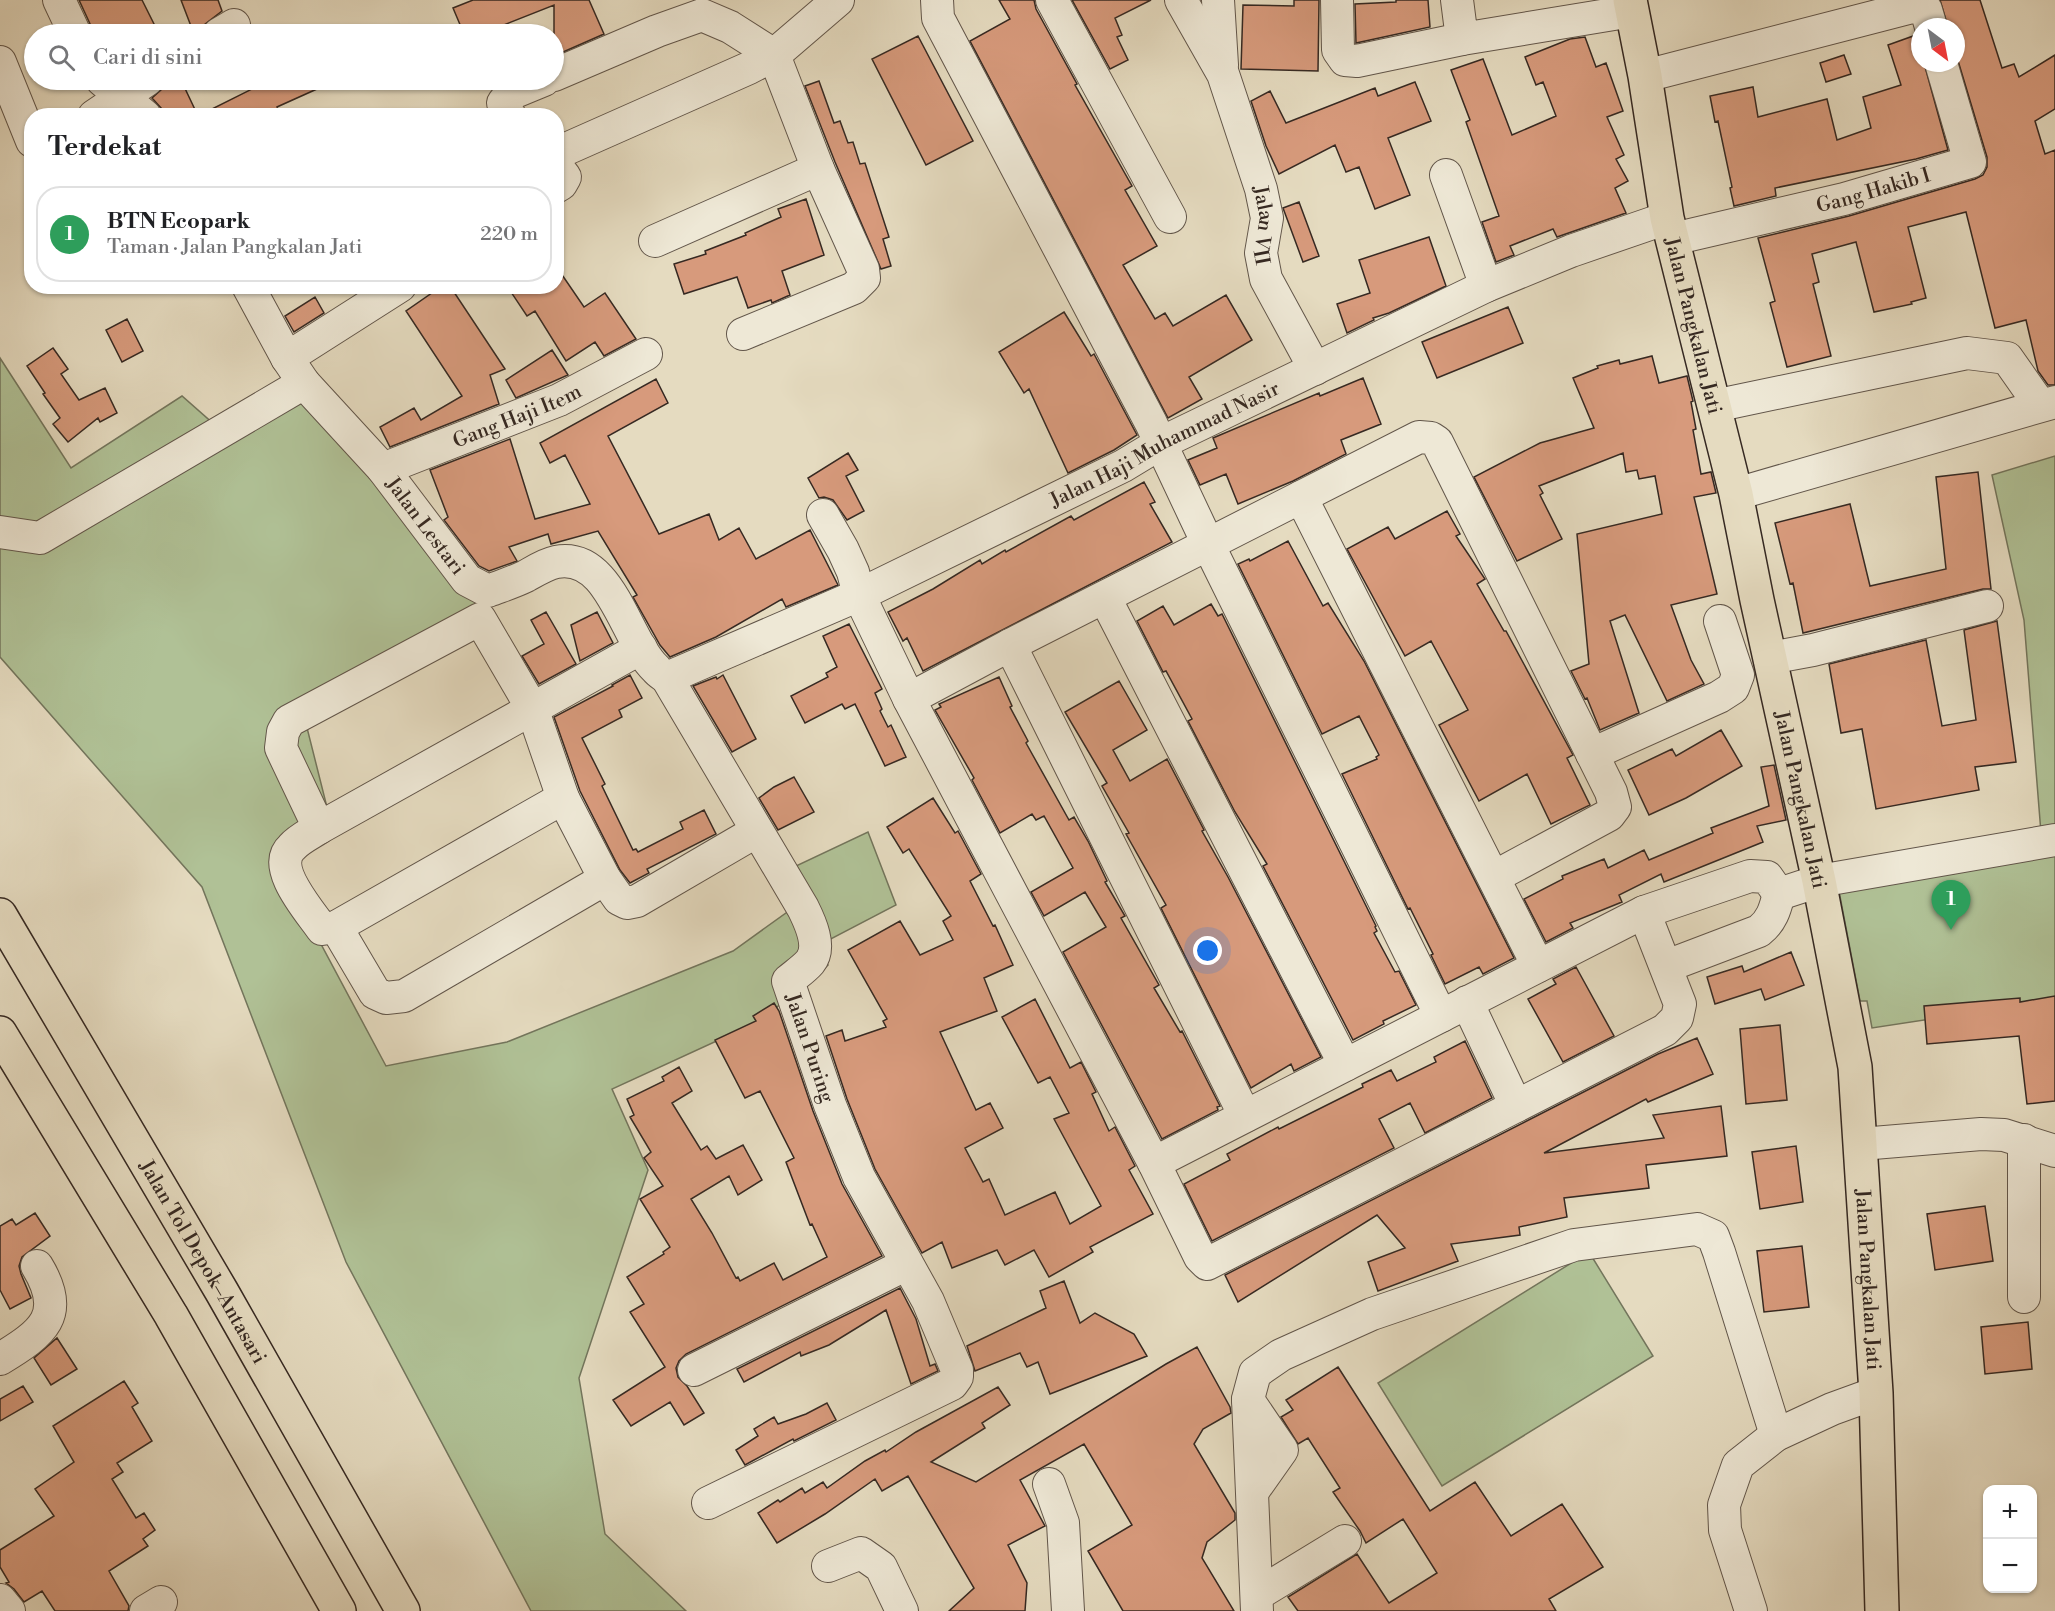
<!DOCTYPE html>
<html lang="id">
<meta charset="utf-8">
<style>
:root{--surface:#fff;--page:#f2f2f2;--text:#202124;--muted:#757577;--line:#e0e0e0;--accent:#b45309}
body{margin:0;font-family:"Libre Bodoni",serif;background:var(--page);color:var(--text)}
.controls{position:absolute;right:18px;bottom:18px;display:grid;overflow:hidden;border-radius:12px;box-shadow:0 2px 4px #0004}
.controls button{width:54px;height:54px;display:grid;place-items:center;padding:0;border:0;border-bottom:2px solid var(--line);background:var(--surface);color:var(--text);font:30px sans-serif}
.compass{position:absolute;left:1911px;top:18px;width:54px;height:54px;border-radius:50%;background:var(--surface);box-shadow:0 2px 4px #0004;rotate:148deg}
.you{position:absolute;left:1208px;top:951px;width:21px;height:21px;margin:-15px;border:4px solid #fff;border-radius:50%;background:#1a73e8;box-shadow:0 0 0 9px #1a73e833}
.badge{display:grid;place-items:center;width:39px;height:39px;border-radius:50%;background:var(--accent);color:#fff;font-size:20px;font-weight:700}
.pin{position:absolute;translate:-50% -50px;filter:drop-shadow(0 2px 3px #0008)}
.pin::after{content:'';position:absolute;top:32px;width:21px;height:18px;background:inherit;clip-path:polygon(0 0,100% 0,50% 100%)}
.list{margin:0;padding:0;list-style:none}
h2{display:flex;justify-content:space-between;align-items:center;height:78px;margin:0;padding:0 24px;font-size:26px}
h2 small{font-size:20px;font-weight:400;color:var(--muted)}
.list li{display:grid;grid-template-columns:39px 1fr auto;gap:18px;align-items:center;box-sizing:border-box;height:96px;margin:0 12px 12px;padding:0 12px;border:2px solid var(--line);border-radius:24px}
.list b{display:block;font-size:22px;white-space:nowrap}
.list p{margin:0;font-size:20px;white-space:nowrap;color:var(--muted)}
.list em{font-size:20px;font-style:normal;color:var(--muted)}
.icon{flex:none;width:33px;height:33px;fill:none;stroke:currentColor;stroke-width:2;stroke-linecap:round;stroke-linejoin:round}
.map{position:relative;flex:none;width:2055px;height:1611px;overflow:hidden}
.search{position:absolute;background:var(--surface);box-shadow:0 2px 4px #0004;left:24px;top:24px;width:540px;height:66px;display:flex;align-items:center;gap:15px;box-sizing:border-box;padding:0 21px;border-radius:33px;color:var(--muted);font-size:22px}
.panel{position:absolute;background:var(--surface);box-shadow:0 2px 4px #0004;left:24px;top:108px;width:540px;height:186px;border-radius:24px}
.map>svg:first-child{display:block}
.green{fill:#b0c196;stroke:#73755c;stroke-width:1.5}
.building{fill:#d79a7c;stroke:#362922;stroke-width:1.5}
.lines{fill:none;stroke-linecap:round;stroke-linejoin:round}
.minor-casing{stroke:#62564a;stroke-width:34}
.major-casing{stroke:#362922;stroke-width:36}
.highway-casing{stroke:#362922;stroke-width:36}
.minor{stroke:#eee8d6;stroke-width:32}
.major{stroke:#e5dbc0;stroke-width:33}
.highway{stroke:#e5dbc0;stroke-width:33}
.labels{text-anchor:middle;stroke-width:4.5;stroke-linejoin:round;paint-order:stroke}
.street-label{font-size:20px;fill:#362922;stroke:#eee8d6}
</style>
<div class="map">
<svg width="2055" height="1611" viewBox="0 0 2055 1611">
<rect width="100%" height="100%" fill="#e5dbc0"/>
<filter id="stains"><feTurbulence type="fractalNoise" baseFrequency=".00333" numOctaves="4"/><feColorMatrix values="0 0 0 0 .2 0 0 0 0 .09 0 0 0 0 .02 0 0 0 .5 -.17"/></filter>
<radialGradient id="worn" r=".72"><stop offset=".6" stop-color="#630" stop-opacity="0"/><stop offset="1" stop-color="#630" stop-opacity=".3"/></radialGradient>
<path class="green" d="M0 358 71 468 182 396 223 432 302 394 487 616 303 712 332 827 274 856 386 1066 507 1042 733 951 797 905 779 874 868 832 896 905 819 945 828 965 760 1021 612 1089 648 1170 579 1378 605 1534 686 1611H531L346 1262 202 887 0 657Z
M2055 456V1000L1872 1028 1867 1001H1860L1838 886 2041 833 2024 620 1992 475Z
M1589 1252 1653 1356 1442 1486 1378 1383Z"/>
<path class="building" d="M79 0H142L159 34H93L91 26Z
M181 0H218L222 11 204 25 201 34H194Z
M473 0H589L604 34 554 56V5L481 34H464L453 8Z
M999 0H1034L1036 9 1077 84 1075 85 1132 186 1125 190 1157 246 1123 265 1155 319 1165 313 1173 326 1226 295 1252 340 1189 377 1202 399 1168 418 970 41 1010 19Z
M1072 0H1151L1115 18 1122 35 1117 37 1128 60 1110 69Z
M1294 0H1319L1318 71 1241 69 1243 5 1294 6Z
M1396 0H1428L1430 27 1356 43 1355 4 1396 2Z
M1940 0H1980L2002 68 2014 64 2019 77 2055 55V109L2035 121 2045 154 2055 150V385H2048L2038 371 2026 320 1995 328 1966 212 1908 227 1926 298 1911 302 1912 304 1874 312 1856 242 1812 254 1819 282 1813 284 1831 356 1787 367 1770 303 1775 301 1758 238 1849 216 1975 179 1983 175 1987 167V157L1956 54V27H1948Z
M1916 35 1920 41V63H1924L1948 150 1916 159 1775 188 1776 196 1734 206 1730 188 1732 187 1718 121 1715 122 1710 96 1753 87 1758 117 1827 99 1837 140 1871 128 1863 97 1901 85 1888 45Z
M918 36 973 141 926 165 872 59Z
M1585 37 1596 67 1606 63 1623 111 1607 117 1624 155 1616 159 1628 181 1615 188 1626 213 1557 237 1553 229 1510 246 1514 255 1496 262 1482 222 1499 216 1466 122 1470 120 1451 70 1483 59 1512 135 1556 116 1543 82 1536 85 1525 57 1570 39Z
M1844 55 1851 74 1826 82 1820 63Z
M165 80H181L198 116H162V109L152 98 163 88Z
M270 80H337L277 107 281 116H198Z
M819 81 834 123 840 121 848 143 853 142 860 164 865 163 889 237 883 239 891 266 881 269 835 162 805 86Z
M1415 82 1431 121 1388 138 1410 195 1375 209 1359 167 1346 172 1335 145 1279 174 1266 146 1251 101 1270 91 1286 123 1375 88 1378 96Z
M806 199 824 255 782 271 790 295 772 303 771 300 748 308 737 277 684 294 674 264 706 254 705 251 746 235 745 233 781 217 778 209Z
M1299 202 1319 256 1303 262 1283 208Z
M1429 237 1446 286 1389 313 1373 318 1374 320 1347 333 1337 304 1370 293 1359 260Z
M556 266 584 307 605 293 636 339 604 356 595 342 566 361 535 311 527 316 507 286H556Z
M442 286H450L505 369 490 375 499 404 390 447 380 427 414 408 421 420 462 396 406 311Z
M315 297 324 313 294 332 285 316Z
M1508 307 1523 343 1437 378 1422 342Z
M1064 312 1091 356 1094 354 1137 435 1114 450 1068 473 1029 389 1024 393 999 352Z
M127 319 143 351 122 362 106 330Z
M53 348 68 369 61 374 79 400 105 388 117 413 100 422 98 418 68 442 53 424 60 418 43 394 45 393 27 366Z
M552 350 568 375 516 398 506 380Z
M1652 356 1659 383 1687 376 1693 401 1691 402 1696 429 1693 430 1701 474 1711 472 1716 493 1694 497 1717 594 1671 605 1691 660 1704 684 1667 701 1625 615 1610 621 1639 713 1600 730 1587 698 1585 699 1571 671 1589 664 1577 534 1662 514 1655 476 1639 479 1637 470 1626 472 1623 453 1539 486 1543 493 1540 495 1562 539 1517 561 1474 477 1540 443 1594 428 1573 378 1598 368 1597 366 1619 360 1620 364Z
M1363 378 1381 424 1341 440 1346 454 1293 481 1238 504 1226 474 1200 485 1188 460 1217 448 1213 438 1319 393 1320 396Z
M656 379 668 403 608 436 659 534 709 514 719 540 739 528 756 559 810 530 838 585 786 607 782 599 716 637 670 657 660 645 633 597 637 595 598 531 551 544 548 534 509 547 517 561 489 571 479 566 444 520 448 517 430 470 510 439 535 519 590 504 565 455 550 463 540 443Z
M848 453 858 470 846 476 864 511 847 520 833 500 824 497 819 498 808 478Z
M1978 472 1991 589H1983L1803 633 1793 583 1790 584 1775 523 1850 504 1870 586 1946 569 1936 477Z
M1144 482 1155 502 1150 504 1172 542 923 671 907 638 903 641 888 612 933 589 980 560 982 564 1005 550 1006 552 1071 516 1074 520Z
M1447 511 1460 534 1456 536 1485 579 1477 584 1504 631H1506L1573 755 1567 758 1590 805 1551 824 1527 774 1479 801 1439 725 1468 710 1431 641 1405 656 1347 549 1388 527 1395 539Z
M1288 541 1323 606 1328 603 1364 661 1514 958 1483 974 1479 967 1445 984 1431 955 1433 954 1410 908 1408 909 1342 774 1377 759 1376 757 1379 755 1359 716 1322 734 1238 564 1249 559 1250 561Z
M1211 604 1218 616 1222 614 1376 926 1375 927 1377 931 1374 933 1395 972 1399 971 1416 1005 1383 1021 1384 1024 1353 1040 1263 866 1267 864 1235 812 1188 721 1192 719 1166 671 1163 672 1137 621 1163 606 1174 625Z
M546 612 576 664 539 684 522 656 544 644 531 620Z
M597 612 613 643 580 661 571 625Z
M1997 621 2016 762 1975 767 1979 790 1876 809 1862 729 1841 733 1829 664 1926 640 1942 726 1976 720 1964 630Z
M849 624 882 689 875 693 882 709 880 711 888 727 891 725 906 757 885 766 855 704 845 709 842 704 805 723 791 696 828 677 826 673 837 667 823 636Z
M630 675 642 698 619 710 622 717 582 738 605 784 602 786 633 850 636 849 638 852 683 829 680 822 704 810 716 834 647 869 649 873 630 883 620 870 580 791 554 717 613 686 612 685Z
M723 675 756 739 732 752 693 686 716 677 717 679Z
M999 677 1012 706 1010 707 1028 741 1026 743 1069 820 1074 817 1088 841 1107 881 1105 882 1125 916 1121 918 1159 985 1154 988 1180 1032 1182 1031 1220 1106 1217 1107 1218 1110 1162 1139 1063 952 1106 927 1085 892 1044 916 1031 892 1073 868 1044 816 1036 820 1032 814 1000 833 972 780 974 778 935 710 941 707 939 704Z
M1119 681 1147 730 1113 750 1130 781 1167 759 1204 830 1202 831 1228 877 1321 1057 1294 1071 1291 1064 1251 1088 1161 908 1166 905 1126 834 1129 833 1102 786 1107 783 1065 712Z
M1721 730 1742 766 1686 798 1649 815 1628 770 1672 749 1676 756Z
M1774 765 1786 820 1757 826 1763 842 1664 882 1661 874 1619 895 1622 902 1570 923 1573 928 1546 942 1524 899 1563 879 1562 876 1604 859 1608 868 1644 850 1649 860 1713 833 1711 828 1769 806 1761 767Z
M794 777 814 812 778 830 759 798 774 787Z
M933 798 955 833 958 831 981 874 970 881 993 926 995 925 1013 965 984 978 997 1011 940 1032 976 1110 990 1103 1003 1128 965 1148 983 1182 989 1179 1005 1215 1055 1192 1070 1224 1101 1206 1054 1119 1069 1113 1050 1077 1038 1083 1002 1017 1035 999 1070 1068 1081 1062 1096 1092 1092 1094 1109 1131 1115 1127 1135 1166 1129 1170 1153 1214 1090 1247 1093 1252 1049 1277 1034 1250 1005 1265 997 1250 952 1268 942 1242 922 1253 875 1169 847 1099 826 1036 842 1030 845 1041 886 1027 883 1021 887 1019 848 950 900 921 920 955 953 940 943 921 951 916 909 849 903 853 887 827Z
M1791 952 1804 985 1765 1000 1761 989 1715 1004 1707 977 1742 966 1744 972Z
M1576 967 1614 1036 1563 1062 1528 999 1556 984 1553 979Z
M2055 996V1101L2027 1104 2019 1036 1927 1044 1924 1006 2020 998V1002Z
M774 1003 779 1011 813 1111 842 1184 882 1256 686 1354 679 1361 676 1368 678 1377 687 1386 704 1413 684 1425 670 1402 631 1426 613 1400 665 1367 630 1312 644 1304 627 1277 664 1254 663 1252 670 1247 640 1199 663 1186 644 1158 651 1152 630 1117 634 1115 627 1099 664 1081 662 1077 679 1067 692 1091 672 1103 701 1150 707 1146 716 1159 743 1145 762 1180 738 1195 729 1176 691 1199 712 1233 736 1278 738 1277 740 1281 774 1263 783 1280 827 1257 812 1224 810 1225 786 1162 794 1158 760 1091 745 1098 715 1040 756 1021 753 1016Z
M1780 1025 1787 1100 1746 1104 1740 1029Z
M1697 1038 1713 1074 1648 1102 1646 1099 1544 1153 1664 1138 1653 1115 1721 1106 1727 1156 1646 1165 1649 1188 1564 1198 1567 1217 1519 1227 1520 1235 1451 1244 1458 1261 1378 1291 1368 1262 1405 1248 1377 1215 1238 1302 1225 1275 1658 1054Z
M1465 1041 1492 1098 1425 1133 1410 1103 1379 1119 1394 1148 1212 1241 1184 1184 1230 1160 1227 1154 1278 1127 1279 1129 1363 1087 1362 1084 1391 1070 1397 1081 1436 1062 1434 1057Z
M1796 1146 1803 1202 1760 1209 1752 1152Z
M1985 1206 1993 1261 1935 1270 1927 1214Z
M35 1213 50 1236 22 1257 19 1266 21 1274 31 1298 10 1309 0 1290V1226L12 1219 16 1225Z
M1802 1246 1809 1307 1764 1312 1757 1251Z
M1064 1281 1080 1323 1095 1313 1134 1334 1147 1356 1050 1394 1038 1362 1027 1367 1020 1353 975 1371 967 1346 1046 1308 1040 1291Z
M900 1288 916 1319 930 1366 935 1364 938 1371 911 1384 886 1310 829 1345 801 1356 800 1352 744 1382 737 1369Z
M2028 1322 2032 1369 1985 1374 1981 1327Z
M57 1338 77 1369 51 1385 34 1358Z
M1197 1347 1230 1407 1231 1413 1203 1429 1194 1444 1235 1513V1520L1207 1542 1202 1558 1234 1611H1123L1088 1551 1132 1525 1084 1444 1020 1480 1045 1526 1008 1545 1027 1583 1025 1611H949L974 1588 908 1476 882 1491 875 1479 825 1514 777 1543 758 1513 778 1500 780 1502 802 1488 805 1493 823 1482 827 1488 865 1461 885 1450 886 1452 916 1432 998 1387 1010 1405 982 1423 985 1428 931 1462 976 1482 1166 1364Z
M1338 1367 1430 1511 1475 1482 1511 1536 1562 1504 1603 1567 1549 1599 1556 1611H1298L1288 1597 1357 1554 1389 1603 1437 1573 1403 1519 1366 1543 1360 1531 1333 1492 1340 1488 1308 1438 1298 1444 1281 1417 1293 1410 1286 1400Z
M124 1381 138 1403 132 1407 152 1441 117 1463 123 1472 112 1479 136 1518 144 1513 155 1530 143 1539 148 1546 109 1571 129 1606 128 1611H55L42 1591 24 1602 14 1589 6 1583 9 1582 0 1567V1550L54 1516 35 1489 74 1462 53 1426Z
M23 1386 33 1402 0 1421V1399Z
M827 1403 836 1420 794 1441 793 1439 745 1465 736 1450 758 1436 754 1429 774 1417 778 1424 806 1414Z"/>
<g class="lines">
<g class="minor-casing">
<g id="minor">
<path d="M59 0 75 34"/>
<path d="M937 0 938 18 1151 423 1208 544 1441 1016"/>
<path d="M1052 0 1170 217"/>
<path id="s1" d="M1181 0 1223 74 1261 189 1267 218 1261 253 1266 279 1315 369"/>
<path d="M1218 0 1222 65"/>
<path d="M1337 0 1338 50 1345 60 1357 61 1462 39"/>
<path d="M1457 0 1462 39 1632 11"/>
<path d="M219 34 234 25"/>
<path d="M0 62 32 141"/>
<path d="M554 75 657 31 702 15 730 27 774 55 818 169 863 269 864 278 854 288 743 334"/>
<path d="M1645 76 1912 7 1926 10 1931 27"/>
<path d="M102 80 145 116"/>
<path d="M94 116 147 80"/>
<path d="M510 116 503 103 510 94 544 80"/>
<path d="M564 150 749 68 774 55 838 0"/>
<path d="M556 165 565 177 561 184 556 187"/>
<path d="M1446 175 1486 286"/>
<path id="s2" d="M1673 239 1844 199 1970 162 1941 63"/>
<path d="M655 241 818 169"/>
<path id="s3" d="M248 286 287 358 304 383 383 469 467 580 488 591C501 586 514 582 526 576 535 571 546 564 556 562 611 551 625 640 656 669 659 673 663 675 667 678L803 908C810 922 822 947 810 962 804 969 795 975 788 981L830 1105 859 1177 928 1301 957 1370V1377L952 1384 708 1503"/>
<path d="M287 358 400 286"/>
<path d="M1714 406 1967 353 2007 358 2040 405"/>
<path id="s4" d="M383 469 559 400 646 354"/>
<path d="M1736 494 2055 402"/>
<path d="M1301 497 1538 966"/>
<path d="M823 515 843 550 853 572 859 595 909 699 1154 1163 1200 1257 1207 1264 1665 1030 1677 1018 1680 1004 1644 912"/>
<path d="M0 532 40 538 304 383"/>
<path d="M1105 598 1345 1065"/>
<path d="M1010 645 1245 1116"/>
<path d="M1770 658 1813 650 1987 606"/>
<path id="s5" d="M667 678 859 595 1123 466 1161 443 1486 286 1571 251 1667 218"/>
<path d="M909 699 1010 645 1419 437 1431 438 1437 442 1611 792 1615 807 1609 815 1494 877"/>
<path d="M1592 754 1719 697 1733 688 1738 675 1720 621"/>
<path d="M563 798 336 927 322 929C309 910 270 867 292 847 299 839 310 834 319 828L641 648"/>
<path d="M319 828 281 748 283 732 289 721 480 619 532 708 563 798 605 879 619 899 627 903 637 901 757 831"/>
<path d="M1779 894 1819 881 2055 840"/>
<path d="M336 927 375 993 386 998 404 996 605 879"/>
<path d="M1667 966 1759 931C1772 921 1775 909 1779 894"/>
<path d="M1467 1002 1516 1106"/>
<path d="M2024 1140V1297"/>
<path d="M1861 1144 1981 1134 2004 1135 2055 1151"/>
<path d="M1154 1163 1644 912 1750 876 1767 877 1779 894"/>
<path d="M0 1359C43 1333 67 1315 37 1266"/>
<path d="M694 1370 907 1264"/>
<path d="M1248 1400 1282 1450 1253 1491"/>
<path d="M1049 1484 1063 1523 1068 1611"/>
<path d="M828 1566 861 1553 881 1567 902 1611"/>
<path d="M1258 1594 1345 1541"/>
<path d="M0 1600 9 1611"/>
<path d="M146 1611 161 1602"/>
<path d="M1257 1611 1248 1399 1255 1373 1281 1355 1372 1314 1574 1245 1697 1229 1713 1236 1719 1252 1776 1435"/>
<path d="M1751 1611 1725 1530 1724 1505 1738 1465 1776 1435 1832 1409 1876 1393"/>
</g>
</g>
<g class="major-casing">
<g id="major">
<path id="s6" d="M1630 0 1645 76 1667 218 1736 494 1757 600 1819 881 1855 1067 1876 1393 1882 1611"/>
</g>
</g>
<g class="highway-casing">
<g id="highway">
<path id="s7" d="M0 915 222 1292 403 1611"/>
<path d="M0 1033 171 1315 339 1611"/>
</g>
</g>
<use href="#minor" class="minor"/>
<use href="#major" class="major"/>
<use href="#highway" class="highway"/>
</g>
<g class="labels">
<g class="street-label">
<text dy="7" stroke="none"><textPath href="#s2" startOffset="206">Gang Hakib I</textPath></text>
<text dy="7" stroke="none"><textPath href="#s1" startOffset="243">Jalan VII</textPath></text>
<text dy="7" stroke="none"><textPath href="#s6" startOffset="332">Jalan Pangkalan Jati</textPath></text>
<text dy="7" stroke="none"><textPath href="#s4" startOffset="144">Gang Haji Item</textPath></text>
<text dy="7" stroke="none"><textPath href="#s5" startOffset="550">Jalan Haji Muhammad Nasir</textPath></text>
<text dy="7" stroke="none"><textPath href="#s3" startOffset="300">Jalan Lestari</textPath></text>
<text dy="7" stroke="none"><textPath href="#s6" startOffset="818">Jalan Pangkalan Jati</textPath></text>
<text dy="7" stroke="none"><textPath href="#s3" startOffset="1060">Jalan Puring</textPath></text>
<text dy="7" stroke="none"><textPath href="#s7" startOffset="402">Jalan Tol Depok–Antasari</textPath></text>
<text dy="7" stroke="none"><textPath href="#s6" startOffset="1304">Jalan Pangkalan Jati</textPath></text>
</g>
</g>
<rect width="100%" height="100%" filter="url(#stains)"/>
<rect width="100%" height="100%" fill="url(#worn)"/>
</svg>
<div class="controls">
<button>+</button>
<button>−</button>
</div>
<svg class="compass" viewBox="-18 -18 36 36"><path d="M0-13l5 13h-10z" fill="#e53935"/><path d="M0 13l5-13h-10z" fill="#757577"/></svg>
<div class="you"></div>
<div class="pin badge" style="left:1951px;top:930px;background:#2e9e5b">1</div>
<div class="search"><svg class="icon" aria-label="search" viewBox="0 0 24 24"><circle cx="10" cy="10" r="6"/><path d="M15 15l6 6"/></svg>Cari di sini</div>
<section class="panel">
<h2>Terdekat<small></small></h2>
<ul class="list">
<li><span class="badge" style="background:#2e9e5b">1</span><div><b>BTN Ecopark</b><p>Taman · Jalan Pangkalan Jati</p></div><em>220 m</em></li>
</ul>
</section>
</div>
